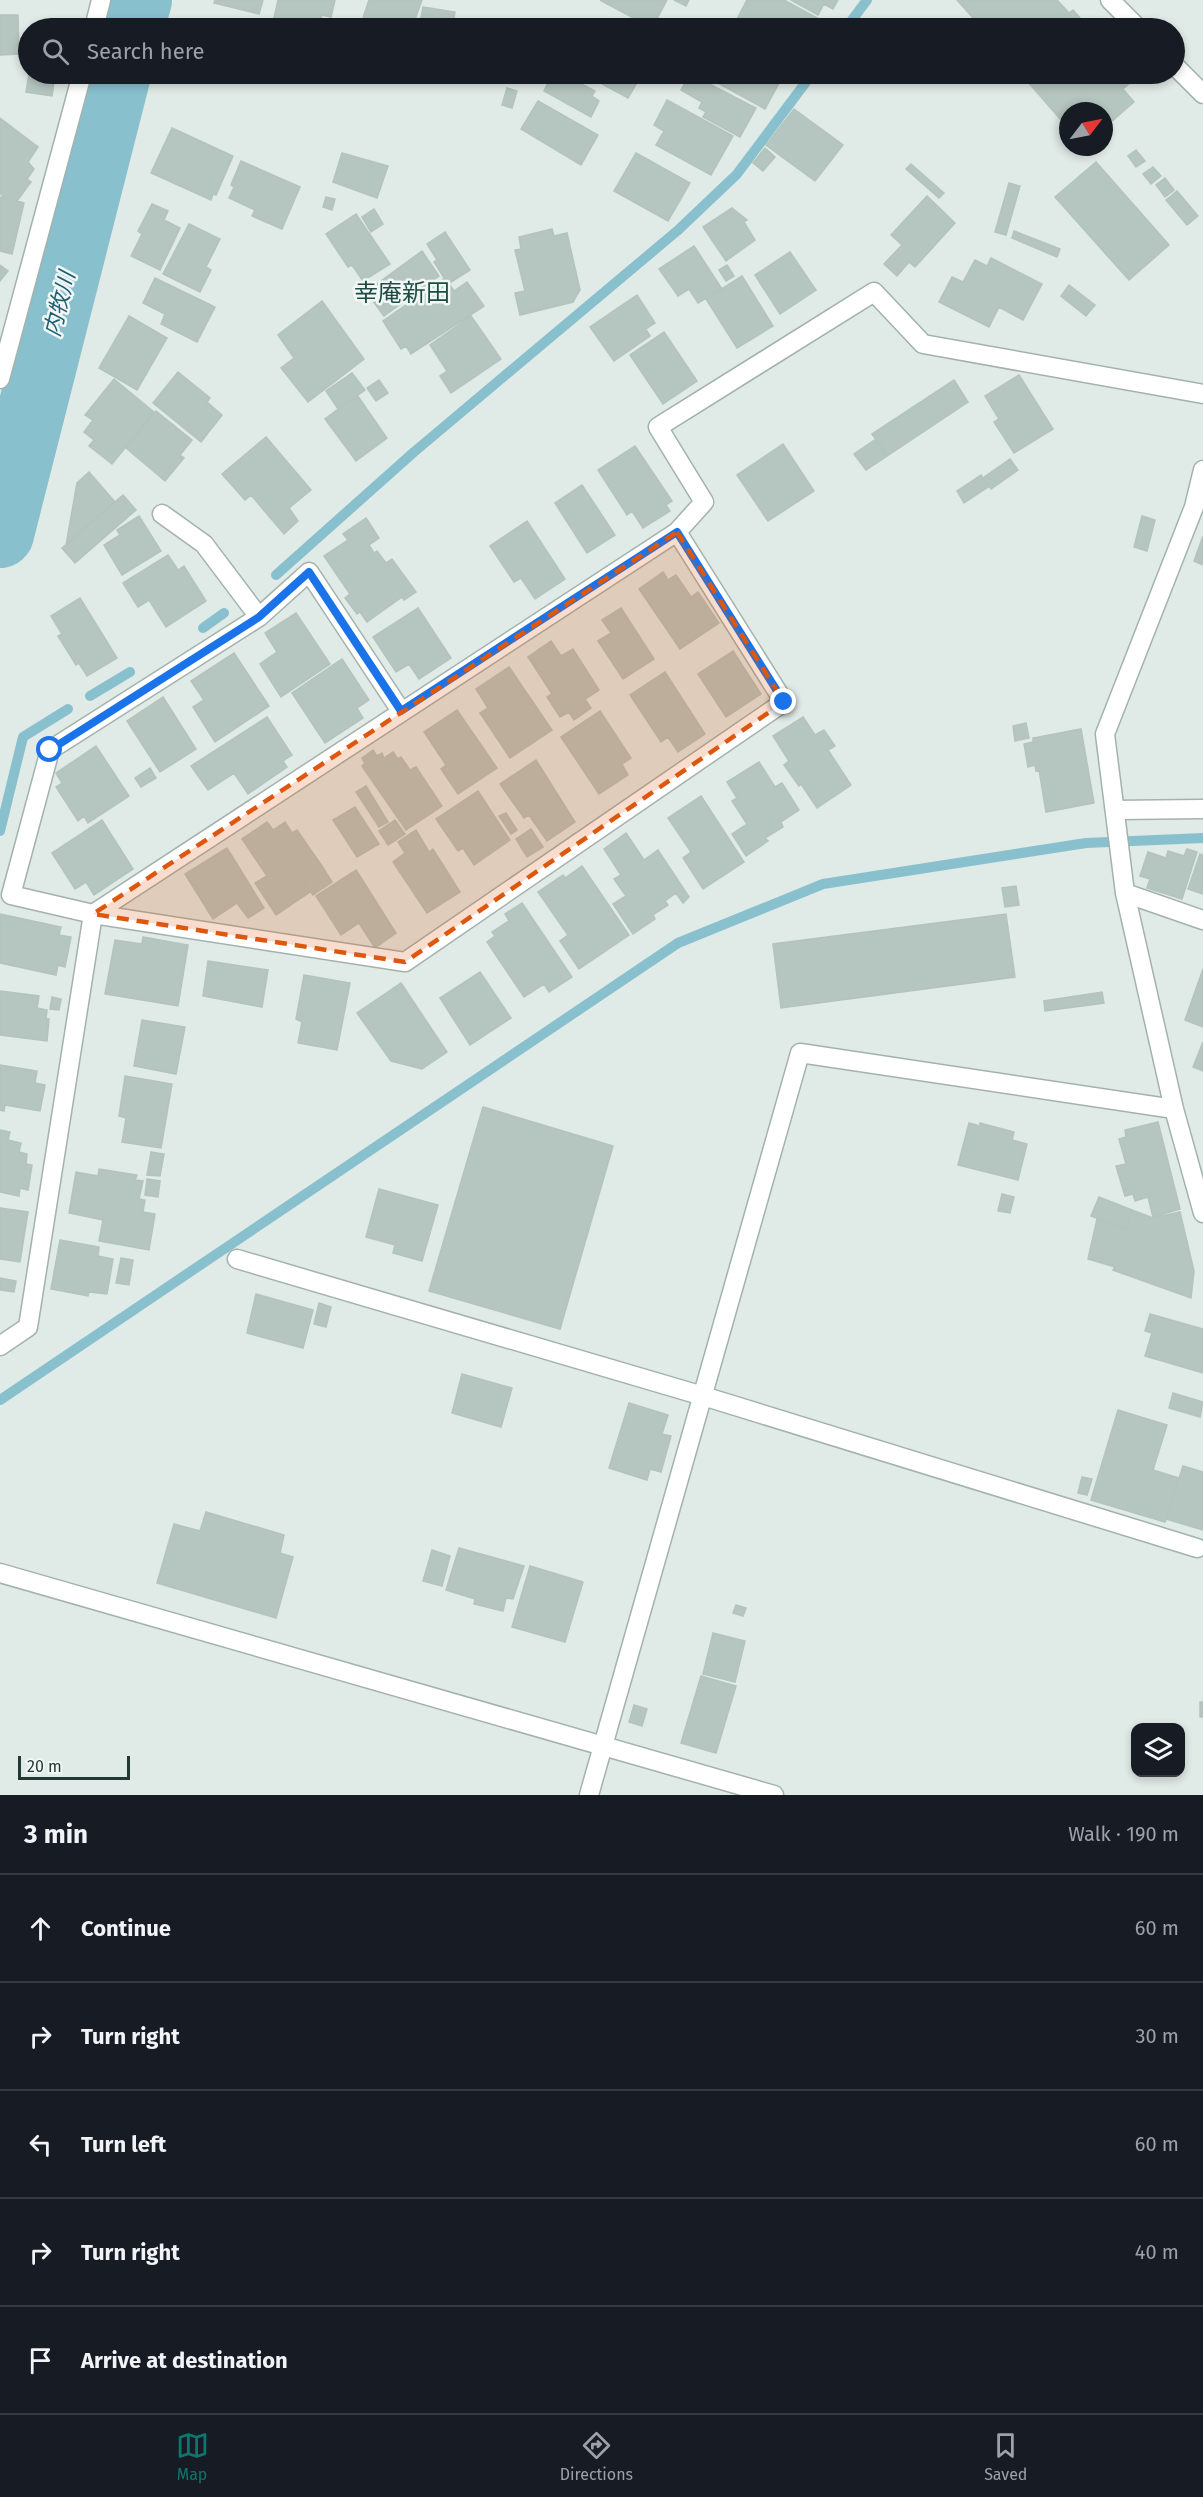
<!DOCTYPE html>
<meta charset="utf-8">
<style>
:root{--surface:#171b24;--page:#242831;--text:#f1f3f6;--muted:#9ea1a6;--line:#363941;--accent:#0f766e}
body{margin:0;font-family:"Fira Sans","Noto Sans JP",sans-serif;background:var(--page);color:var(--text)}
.controls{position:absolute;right:18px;bottom:18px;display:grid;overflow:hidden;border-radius:12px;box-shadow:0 3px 9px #0003}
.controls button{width:54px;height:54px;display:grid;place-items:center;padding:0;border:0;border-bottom:2px solid var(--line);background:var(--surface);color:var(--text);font:30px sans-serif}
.compass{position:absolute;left:1059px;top:102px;width:54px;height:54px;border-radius:50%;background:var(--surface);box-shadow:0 3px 9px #0003;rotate:58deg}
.scale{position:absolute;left:18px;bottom:15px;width:112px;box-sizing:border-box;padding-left:6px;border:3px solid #213a34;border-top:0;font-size:16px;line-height:21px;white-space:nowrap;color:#213a34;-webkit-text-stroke:4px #f0f7f4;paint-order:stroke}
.stop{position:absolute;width:18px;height:18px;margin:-14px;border:4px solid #1a73e8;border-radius:50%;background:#fff}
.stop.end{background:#1a73e8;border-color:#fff;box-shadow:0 2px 6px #0008}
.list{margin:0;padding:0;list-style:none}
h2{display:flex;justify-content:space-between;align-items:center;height:78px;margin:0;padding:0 24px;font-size:26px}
h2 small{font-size:20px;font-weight:400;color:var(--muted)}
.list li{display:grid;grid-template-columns:39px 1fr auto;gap:18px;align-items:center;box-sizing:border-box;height:108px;padding:0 24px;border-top:2px solid var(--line)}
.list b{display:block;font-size:22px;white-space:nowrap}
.list em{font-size:20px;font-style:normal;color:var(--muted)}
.icon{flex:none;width:33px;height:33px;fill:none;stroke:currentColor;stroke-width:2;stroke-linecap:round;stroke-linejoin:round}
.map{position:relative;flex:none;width:1203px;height:1795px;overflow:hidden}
.search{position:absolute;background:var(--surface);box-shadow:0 3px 9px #0003;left:18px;right:18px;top:18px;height:66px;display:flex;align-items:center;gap:15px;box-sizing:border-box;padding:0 21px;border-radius:33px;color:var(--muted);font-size:22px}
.sheet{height:618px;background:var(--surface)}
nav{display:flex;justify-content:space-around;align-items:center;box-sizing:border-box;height:84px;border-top:2px solid var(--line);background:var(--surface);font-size:16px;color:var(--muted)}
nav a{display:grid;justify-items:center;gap:3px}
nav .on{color:var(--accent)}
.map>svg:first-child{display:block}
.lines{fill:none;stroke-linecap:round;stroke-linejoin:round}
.stream{stroke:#89c0ce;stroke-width:10}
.river{stroke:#89c0ce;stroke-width:68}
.building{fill:#b5c5bf;stroke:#b3c3bd;stroke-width:1.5}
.minor-casing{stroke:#a3b2ad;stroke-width:21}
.minor{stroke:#fff;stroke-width:18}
.route{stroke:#1a73e8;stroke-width:8}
.marked{fill:#de570e;fill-opacity:0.2;stroke:#de570e;stroke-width:4.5;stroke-dasharray:12 8;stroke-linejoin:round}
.labels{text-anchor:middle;stroke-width:5;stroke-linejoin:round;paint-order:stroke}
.water-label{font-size:22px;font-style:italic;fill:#1e6073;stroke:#f0f7f4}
.quarter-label{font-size:24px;fill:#1e4b42;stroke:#f0f7f4}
</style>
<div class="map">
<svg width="1203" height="1795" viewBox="0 0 1203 1795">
<rect width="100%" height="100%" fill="#e0eae6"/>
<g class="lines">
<path class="stream" d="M846 28 867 0
M276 575 414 452 677 231 737 174 812 74
M203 628 224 613
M90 696 130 672
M0 831 23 737 68 709
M0 1400 678 943 823 884 1086 843 1203 838"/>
<path class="river" d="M130 28 138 0
M0 534 117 74"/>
</g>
<path class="building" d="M215 0H263L259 14 214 3Z
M278 0H335L331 17 322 15 320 21 304 17 303 26 274 18Z
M369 0H422L412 28H395L363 18Z
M600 0H667L652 28Z
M674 0H689L686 6Z
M747 0H784L819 19 814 28H754L737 19Z
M791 0H838L833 9 824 4 818 15Z
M957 0H1057L1069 13 1073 10 1087 26 1084 28H982Z
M423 7 455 12 452 28H419Z
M0 15H18L19 54 0 55Z
M455 19 488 23 487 28H454Z
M363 21 383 28H361Z
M732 21 746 28H728Z
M29 74H55L52 96 26 92Z
M283 74H313L310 82Z
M448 74H481L480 81 448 77Z
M558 74H563L595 91 592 96 599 101 591 117 544 91 549 81 553 83Z
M584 74H642L628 98Z
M690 74 756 108 740 137 703 117 706 112 699 108 702 102 681 90Z
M709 74H761L779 83 765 109 707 77Z
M777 74H790L787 79Z
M1021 74H1129L1134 79 1123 89 1134 102 1104 128V111H1068V128Z
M507 88 517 91 512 108 502 105Z
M667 100 733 136 711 175 656 145 664 131 654 125Z
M538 101 598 135 581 165 521 129Z
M794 109 843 145 815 181 766 145Z
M0 118 38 147 28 162 34 169 27 179 31 182 17 201 24 203 12 254 0 251V197L4 198 0 193Z
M172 128 233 156 216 195 213 194 211 200 151 173Z
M765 148 775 157 763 171 753 163Z
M1136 150 1145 161 1136 167 1128 156Z
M342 153 388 166 377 198 333 182Z
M636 153 690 183 668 221 614 191Z
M241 161 300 187 282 229 252 216 255 210 229 198 234 187 231 185Z
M1096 162 1169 245 1129 280 1055 197Z
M911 164 944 193 939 198 906 169Z
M1153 167 1161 176 1151 184 1143 174Z
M1165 178 1174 190 1165 197 1156 185Z
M1009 183 1020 186 1006 235 995 232Z
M1177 191 1198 216 1187 225 1166 200Z
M927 196 955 223 915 267 909 262 897 276 884 264 902 245 891 235Z
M326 197 335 199 332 210 323 207Z
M152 204 168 211 164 220 180 228 160 270 131 256 142 234 138 231Z
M732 208 747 220 744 222 755 240 726 261 703 227Z
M374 209 383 224 371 232 362 217Z
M356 214 390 264 363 281 352 265 348 267 326 234Z
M189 224 220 239 206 267 211 270 200 292 163 274Z
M552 229 554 236 567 233 580 290 573 302 520 315 515 293 525 291 515 250 521 249 519 237Z
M1014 231 1060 249 1057 257 1012 238Z
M445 232 470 270 448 284 434 262 437 260 427 244Z
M694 246 722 289 698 303 689 289 678 296 659 269Z
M422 251 439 276 384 316 366 292Z
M790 252 816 290 780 314 755 275Z
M991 258 1042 284 1023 320 999 307 989 327 939 302 952 277 963 282 975 260 987 266Z
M0 265 8 271 0 281Z
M727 265 734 276 726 281 719 270Z
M742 276 773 326 737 348 706 299Z
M155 278 215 307 197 342 161 324 165 314 143 303Z
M445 278 454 291 467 282 484 306 411 354 406 346 401 349 383 321Z
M1069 285 1095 305 1086 316 1061 296Z
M637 295 655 323 646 329 650 336 614 361 590 327Z
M322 301 364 359 308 402 281 368 294 358 278 335Z
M129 316 167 338 137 390 99 368Z
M471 316 501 359 451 393 440 376 447 371 430 345Z
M664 332 697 381 663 404 630 355Z
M178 372 210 398 207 402 222 415 201 442 153 403Z
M352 373 365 390 338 409 326 391Z
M1019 375 1053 429 1014 453 994 422 999 419 985 396Z
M114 379 154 412 112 464 89 446 94 440 84 432 93 420 85 415Z
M379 380 388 393 376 401 367 388Z
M954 380 968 402 887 456 872 434Z
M357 395 387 438 356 461 325 419Z
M156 411 192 440 180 455 184 458 165 481 126 448Z
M266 437 311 490 289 508 298 521 284 534 251 495 245 500 222 474Z
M876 439 887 456 866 470 854 454Z
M783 444 814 491 768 521 737 475Z
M635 446 672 501 666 505 670 511 643 528 632 511 627 515 598 470Z
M1010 459 1018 470 991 489 983 478Z
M89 472 115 502 66 545 77 483Z
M981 475 988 487 964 503 957 491Z
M582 485 615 535 587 553 555 503Z
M123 495 136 510 75 563 62 548Z
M139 516 161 551 122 575 104 545 120 535 117 530Z
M1142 516 1155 520 1147 551 1134 547Z
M366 518 379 538 369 545 374 553 377 551 386 563 392 559 416 592 404 600 402 597 367 622 360 612 357 614 345 598 350 594 324 556 348 540 343 534Z
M527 521 565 579 535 599 521 578 514 582 490 546Z
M1203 536V565L1194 561Z
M168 555 178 570 184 566 206 601 166 627 149 600 138 607 123 583Z
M663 572 668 580 676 575 691 597 698 592 719 623 680 649 639 589Z
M80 598 117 658 87 676 79 663 76 665 58 636 62 634 51 616Z
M418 608 451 658 419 679 409 664 396 672 373 637Z
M621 608 654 659 623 679 598 641 611 633 602 620Z
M296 613 330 664 281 697 260 664 277 652 265 633Z
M551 641 561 656 573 649 599 690 585 699 591 708 574 720 569 712 560 717 547 697 552 694 528 657Z
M733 651 761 694 726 717 698 674Z
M234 653 269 706 215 742 193 707 204 700 191 681Z
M342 659 369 700 357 708 363 718 325 743 292 693Z
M509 667 552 730 510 758 480 713 488 708 476 689Z
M665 672 705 734 678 752 668 737 661 742 630 695Z
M163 697 196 749 160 772 127 721Z
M457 710 497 768 458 794 441 769 446 765 424 732Z
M600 711 631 758 622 764 628 775 599 794 561 737Z
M267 717 292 755 283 761 287 767 248 794 234 773 208 790 191 766Z
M803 717 815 735 824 730 835 746 828 750 851 785 817 808 801 784 799 786 784 765 789 761 773 736Z
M1026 723 1029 738 1015 741 1013 726Z
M1081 729 1094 803 1046 812 1039 770 1036 771 1035 765 1028 767 1024 744 1033 742V738Z
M96 746 129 796 88 823 84 816 78 821 56 787 62 783 56 773Z
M373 750 377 756 382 753 384 758 393 752 398 759 401 757 410 770 416 767 442 806 406 830 362 766 365 763 362 758Z
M536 760 575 822 547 841 529 815 524 818 500 784Z
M759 762 775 787 782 783 799 810 781 822 783 827 765 838 768 841 746 856 732 834 747 824 732 801 737 798 727 782Z
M150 768 156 778 141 787 135 778Z
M366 786 388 822 379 827 356 792Z
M478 791 510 840 474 865 463 848 458 851 436 819Z
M701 796 744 862 703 889 683 858 691 852 668 818Z
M355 807 379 844 357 857 333 820Z
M506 813 517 830 511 834 499 816Z
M102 820 133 869 94 895 86 882 75 889 52 853Z
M395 820 405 834 388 845 379 831Z
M267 822 273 830 285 822 292 833 297 830 322 866 302 879 310 892 276 915 255 883 267 876 242 839Z
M531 829 543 847 527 857 516 839Z
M416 830 429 852 433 849 460 892 427 913 393 862 405 853 398 842Z
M626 833 644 860 658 850 689 897 683 903 676 893 665 901 668 905 653 915 655 919 633 934 613 904 626 896 614 879 621 875 604 849Z
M227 848 264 908 248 918 237 903 213 919 185 874Z
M1187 849 1197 852 1182 899 1147 888 1150 879 1140 876 1148 852 1166 858 1168 851 1184 856Z
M1200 854 1203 855V894L1188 889Z
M322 866 332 882 313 895 302 879Z
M582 866 629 935 579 969 560 941 568 935 538 892 563 875 565 878Z
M356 870 396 933 375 948 359 923 341 935 316 896Z
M1016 886 1019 905 1005 907 1002 888Z
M522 903 572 977 549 992 544 984 524 997 487 942 495 936 492 932 509 921 505 914Z
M0 914 61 927 59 935 71 937 65 967 58 965 56 975 0 963Z
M1006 914 1015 977 781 1008 773 944Z
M143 937 188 945 178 1006 105 994 115 940 142 944Z
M208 961 268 970 262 1007 203 996Z
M1203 969V1027L1185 1020Z
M480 972 511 1018 470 1045 440 998Z
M304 975 350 983 337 1050 298 1043 302 1022 296 1019Z
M401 983 447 1052 422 1069 391 1061 357 1013Z
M0 991 39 996 37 1008 47 1010 46 1019H49L47 1041 0 1035Z
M1102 992 1104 1003 1045 1011 1044 1001Z
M52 997 61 999 59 1010 50 1009Z
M142 1020 185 1027 176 1074 134 1066Z
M1203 1042V1071L1193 1067Z
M0 1065 37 1071 35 1083 45 1085 40 1111 5 1105 4 1111 0 1110Z
M125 1076 172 1084 161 1148 122 1142 126 1118 119 1116Z
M483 1107 613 1146 560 1329 429 1291Z
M1158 1122 1180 1209 1153 1217 1148 1197 1135 1201 1133 1194 1125 1196 1116 1166 1126 1164 1119 1139 1126 1137 1125 1130Z
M969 1123 980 1126V1123L1014 1132 1012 1140 1027 1144 1018 1180 958 1165Z
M0 1130 10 1132 8 1140 21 1143 19 1152 27 1154 26 1164 32 1165 28 1190 20 1188 19 1196 0 1192Z
M151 1152 164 1154 160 1176 147 1175Z
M99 1169 137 1175 135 1180 143 1181 139 1199 145 1200 143 1212 155 1214 149 1250 99 1241 103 1220 69 1213 76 1172 98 1176Z
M147 1179 160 1181 158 1197 145 1195Z
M379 1189 438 1205 422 1261 393 1253 395 1245 366 1237Z
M1002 1194 1014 1197 1010 1213 998 1211Z
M1099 1197 1132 1210 1127 1229 1091 1216Z
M0 1208 28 1212 20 1262 0 1259Z
M1132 1210 1153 1218 1180 1212 1194 1271 1191 1298 1113 1270 1115 1267 1088 1259 1097 1219 1127 1229Z
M60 1240 99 1247 98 1256 113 1259 107 1294 89 1292 88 1296 51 1289Z
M121 1258 133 1260 129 1285 116 1283Z
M0 1278 16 1281 14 1292 0 1290Z
M256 1294 313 1310 303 1348 247 1333Z
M319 1303 331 1307 326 1327 314 1324Z
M1150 1314 1203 1329V1373L1145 1356 1152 1333 1145 1331Z
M462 1374 512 1388 501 1427 452 1413Z
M1173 1393 1203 1402 1200 1417 1169 1408Z
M629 1403 668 1415 662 1434 671 1436 661 1472 650 1469 647 1480 609 1468Z
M1118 1410 1167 1425 1153 1470 1179 1478 1165 1522 1091 1500Z
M1183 1466 1203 1472V1530L1166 1519Z
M1082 1477 1092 1479 1087 1495 1078 1493Z
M206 1512 284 1535 280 1553 293 1557 276 1618 157 1583 174 1524 200 1531Z
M459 1548 524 1566 513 1599 506 1598 503 1611 474 1604 475 1599 446 1590Z
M432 1550 450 1556 442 1586 423 1581Z
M530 1566 583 1582 565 1642 512 1627Z
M736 1605 746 1608 743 1616 733 1613Z
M713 1633 745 1641 735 1682 703 1674Z
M701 1676 736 1686 716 1753 681 1743Z
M1200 1702H1203V1717H1200Z
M634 1705 647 1709 642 1726 629 1722Z"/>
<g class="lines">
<g class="minor-casing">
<path id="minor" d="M1110 0 1138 28
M94 28 101 0
M1174 65 1203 94
M0 379 82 74
M1203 470 1194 507 1105 734 1125 893 1174 1109 1203 1213
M162 514 204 544 259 617
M401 711 309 572 259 617 50 750 11 895 93 914 405 962 784 702 677 532
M1115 810 1203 809
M1125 893 1203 920
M237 1259 703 1396 1197 1548
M0 1346 28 1327 93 914 677 532 704 502 658 427 874 292 923 344 1203 394
M0 1573 774 1795
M589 1795 800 1053 1174 1109"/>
</g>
<use href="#minor" class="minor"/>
</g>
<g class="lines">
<path class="route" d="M50 750 259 617 309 572 401 711 677 532 784 702"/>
</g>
<path class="marked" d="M677 532 784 702 405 962 93 914Z"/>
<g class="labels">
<g class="water-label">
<text transform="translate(59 304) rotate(-76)" y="8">内牧川</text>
</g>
<g class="quarter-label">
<text x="402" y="301">幸庵新田</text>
</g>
</g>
</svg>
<div class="controls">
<button><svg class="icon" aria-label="layers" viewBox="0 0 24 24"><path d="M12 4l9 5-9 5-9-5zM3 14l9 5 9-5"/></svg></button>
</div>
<svg class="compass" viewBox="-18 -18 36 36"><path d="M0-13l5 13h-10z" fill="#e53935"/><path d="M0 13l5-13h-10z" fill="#9ea1a6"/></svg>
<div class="scale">20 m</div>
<div class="stop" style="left:50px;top:750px"></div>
<div class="stop end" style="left:784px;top:702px"></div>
<div class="search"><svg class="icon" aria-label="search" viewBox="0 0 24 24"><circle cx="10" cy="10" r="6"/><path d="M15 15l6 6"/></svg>Search here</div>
</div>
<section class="sheet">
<h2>3 min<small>Walk · 190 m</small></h2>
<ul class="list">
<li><svg class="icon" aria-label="ahead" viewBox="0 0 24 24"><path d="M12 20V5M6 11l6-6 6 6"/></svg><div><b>Continue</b></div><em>60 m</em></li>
<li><svg class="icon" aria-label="right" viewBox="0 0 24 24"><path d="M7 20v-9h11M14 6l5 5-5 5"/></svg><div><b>Turn right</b></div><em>30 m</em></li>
<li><svg class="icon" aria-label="left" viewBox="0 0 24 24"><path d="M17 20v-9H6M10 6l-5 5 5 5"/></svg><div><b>Turn left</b></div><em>60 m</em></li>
<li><svg class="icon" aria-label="right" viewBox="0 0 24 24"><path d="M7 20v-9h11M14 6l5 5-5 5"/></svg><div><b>Turn right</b></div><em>40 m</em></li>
<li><svg class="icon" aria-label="arrive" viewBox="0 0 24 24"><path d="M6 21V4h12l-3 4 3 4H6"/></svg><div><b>Arrive at destination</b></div></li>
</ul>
</section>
<nav>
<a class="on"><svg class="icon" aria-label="map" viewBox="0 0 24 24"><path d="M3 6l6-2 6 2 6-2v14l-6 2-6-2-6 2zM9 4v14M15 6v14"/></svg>Map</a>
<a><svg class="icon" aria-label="directions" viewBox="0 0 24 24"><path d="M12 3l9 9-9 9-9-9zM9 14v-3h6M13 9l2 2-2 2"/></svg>Directions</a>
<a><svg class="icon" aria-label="saved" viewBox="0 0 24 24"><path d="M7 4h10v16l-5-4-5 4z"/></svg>Saved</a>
</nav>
